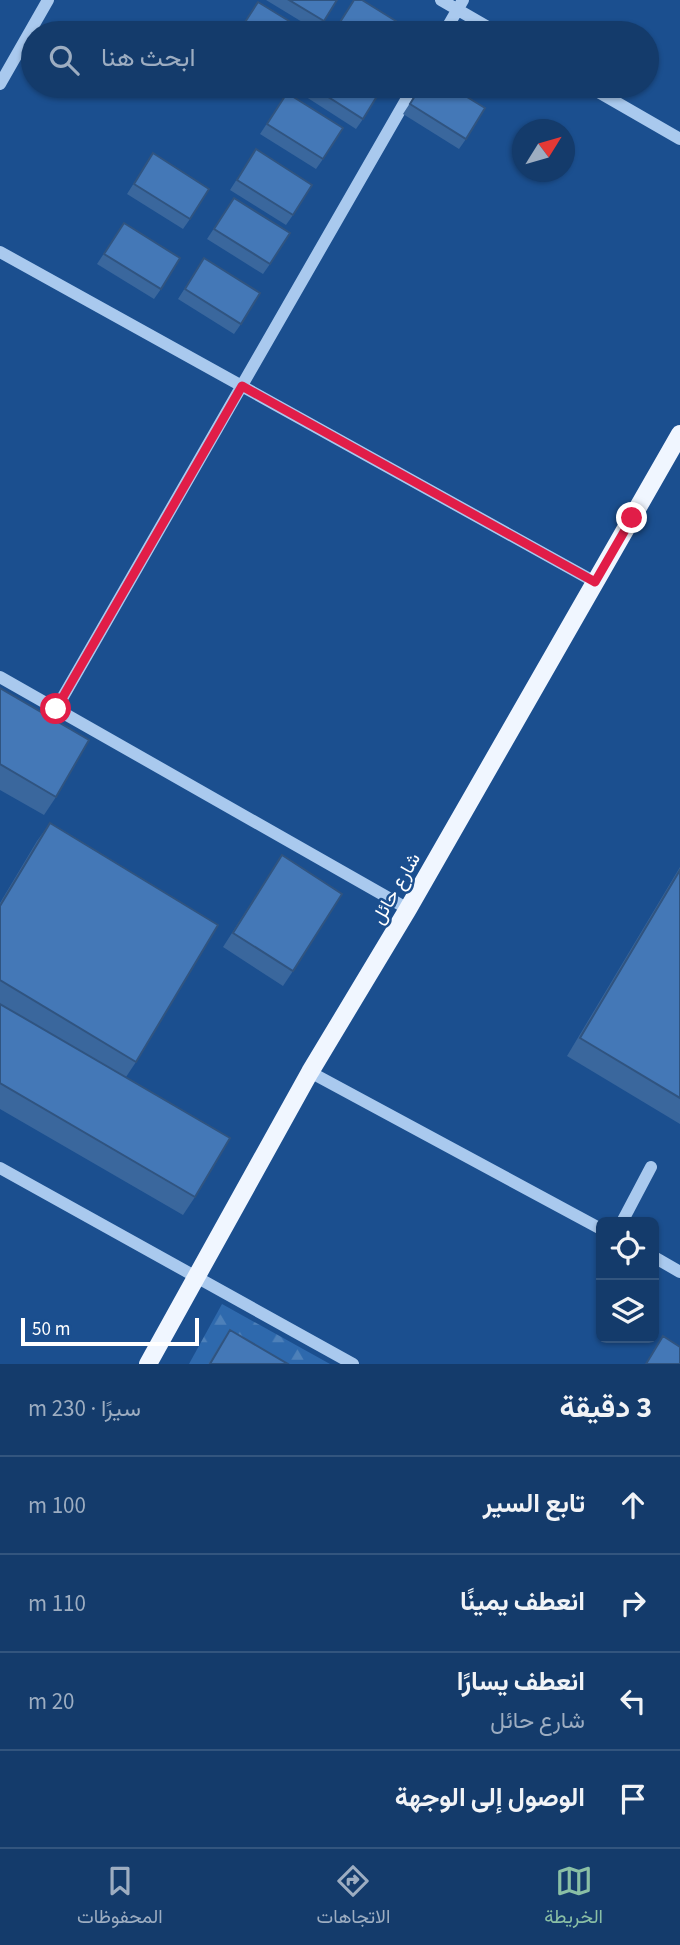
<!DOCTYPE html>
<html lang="ar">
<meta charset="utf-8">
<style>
:root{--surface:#143b6b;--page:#214673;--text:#f1f3f6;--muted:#9dadc1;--line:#33557e;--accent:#8abfa5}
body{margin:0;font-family:"Source Sans 3",Vazirmatn,sans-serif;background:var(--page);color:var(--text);direction:rtl}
.controls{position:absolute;right:21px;bottom:21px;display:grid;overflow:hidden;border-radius:10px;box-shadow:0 2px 5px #0004}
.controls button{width:63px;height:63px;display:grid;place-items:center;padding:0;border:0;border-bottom:2px solid var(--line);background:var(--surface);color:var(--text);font:35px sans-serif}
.compass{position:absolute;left:512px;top:119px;width:63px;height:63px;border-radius:50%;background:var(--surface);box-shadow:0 2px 5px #0004;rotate:53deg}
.scale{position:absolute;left:21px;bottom:18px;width:178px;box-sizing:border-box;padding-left:7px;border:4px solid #fff;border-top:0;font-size:19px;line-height:24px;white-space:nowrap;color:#fff;-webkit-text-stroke:5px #1b4f8f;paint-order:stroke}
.stop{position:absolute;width:21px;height:21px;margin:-16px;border:5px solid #e11d48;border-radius:50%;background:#fff}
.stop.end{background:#e11d48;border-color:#fff;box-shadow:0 2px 7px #0008}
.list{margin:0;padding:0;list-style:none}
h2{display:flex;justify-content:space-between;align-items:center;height:91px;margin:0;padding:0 28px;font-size:30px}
h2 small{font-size:23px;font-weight:400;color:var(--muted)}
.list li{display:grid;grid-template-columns:46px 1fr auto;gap:21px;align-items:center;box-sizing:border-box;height:98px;padding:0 28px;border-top:2px solid var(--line)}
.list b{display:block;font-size:26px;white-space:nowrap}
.list p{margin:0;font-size:23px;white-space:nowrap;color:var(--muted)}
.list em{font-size:23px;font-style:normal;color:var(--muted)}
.icon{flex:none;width:38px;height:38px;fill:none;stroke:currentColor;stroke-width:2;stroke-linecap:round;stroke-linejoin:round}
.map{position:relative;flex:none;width:680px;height:1364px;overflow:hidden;direction:ltr}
.search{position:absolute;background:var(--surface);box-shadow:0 2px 5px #0004;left:21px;right:21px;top:21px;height:77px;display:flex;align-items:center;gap:18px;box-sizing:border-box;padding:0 24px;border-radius:38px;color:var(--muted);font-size:26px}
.sheet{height:483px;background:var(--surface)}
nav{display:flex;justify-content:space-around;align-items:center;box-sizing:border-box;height:98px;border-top:2px solid var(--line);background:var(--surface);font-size:19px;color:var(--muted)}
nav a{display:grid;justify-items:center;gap:4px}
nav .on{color:var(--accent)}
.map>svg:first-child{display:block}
.forest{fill:url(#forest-firs)}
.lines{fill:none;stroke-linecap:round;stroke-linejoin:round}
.minor{stroke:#a9c9ee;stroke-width:12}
.major{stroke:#f0f6ff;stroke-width:18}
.wall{fill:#3a679d}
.building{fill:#4478b7;stroke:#305480;stroke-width:2}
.route{stroke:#e11d48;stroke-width:9}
.labels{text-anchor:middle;stroke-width:5;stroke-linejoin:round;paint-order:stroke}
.street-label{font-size:19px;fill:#fff;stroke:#1b4f8f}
</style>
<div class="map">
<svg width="680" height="1364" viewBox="0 0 680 1364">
<defs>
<pattern id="forest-firs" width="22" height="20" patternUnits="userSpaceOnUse" patternTransform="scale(1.75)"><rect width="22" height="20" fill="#2e69ad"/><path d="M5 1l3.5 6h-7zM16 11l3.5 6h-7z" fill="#4d80b9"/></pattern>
</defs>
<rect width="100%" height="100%" fill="#1b4f8f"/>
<path class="forest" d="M222 1304 330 1364H189Z"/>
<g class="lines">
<path class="minor" d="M441 0 498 33
M444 33 463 0
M0 84 48 0
M588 86 680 139
M0 252 595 582
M0 677 408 909
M56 709 414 86
M310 1072 601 1229
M0 1168 353 1364
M622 1222 651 1167
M654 1257 680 1272"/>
<path class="major" d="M148 1364 310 1072 408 909 680 434"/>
</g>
<path class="wall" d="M266 0H337L317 31Z
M354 0 411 33H332Z
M305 86H379L363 119 356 129 300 93Z
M421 86H449L466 139 459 149 403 114Z
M287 93 323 159 316 169 260 134Z
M256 149 293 215 286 225 230 190Z
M153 153 190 219 183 229 127 194Z
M234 198 270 264 263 274 207 239Z
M124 223 161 289 154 299 97 264Z
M204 258 241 324 234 334 178 299Z
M0 688 56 797 44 815 0 790Z
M50 823 136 1062 126 1077 195 1197 183 1215 0 1109V903L37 841Z
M282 855 293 971 283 986 223 947Z
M680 867V1124L567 1056Z
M230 1330 288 1364H208L220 1344Z"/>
<path class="building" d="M289 0H337L324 21Z
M354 0H362L412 31 411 33H347L337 27Z
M258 2 289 21 281 33H238Z
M311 86H379L382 88 363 119Z
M421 86H449L485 108 466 139 410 104Z
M287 93 343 128 323 159 267 124Z
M256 149 312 185 293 215 237 180Z
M153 153 209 189 190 219 134 184Z
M234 198 290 233 270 264 214 229Z
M124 223 180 258 161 289 104 254Z
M204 258 260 293 241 324 185 289Z
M0 688 89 740 56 797 0 764Z
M50 823 218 925 136 1062 0 980V906Z
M282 855 342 894 293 971 233 933Z
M680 870V1098L580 1038Z
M0 1004 230 1138 195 1197 0 1083Z
M230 1330 288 1364H210Z
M663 1336 680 1347V1364H646Z"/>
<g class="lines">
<path class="route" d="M56 709 242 386 595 582 632 518"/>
</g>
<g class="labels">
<g class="street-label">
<text transform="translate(395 888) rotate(-60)" y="7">شارع حائل</text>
</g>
</g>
</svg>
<div class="controls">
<button><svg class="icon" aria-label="locate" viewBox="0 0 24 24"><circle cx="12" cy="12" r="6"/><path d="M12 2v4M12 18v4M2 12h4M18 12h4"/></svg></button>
<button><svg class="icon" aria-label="layers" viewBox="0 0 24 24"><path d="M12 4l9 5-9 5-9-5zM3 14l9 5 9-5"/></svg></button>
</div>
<svg class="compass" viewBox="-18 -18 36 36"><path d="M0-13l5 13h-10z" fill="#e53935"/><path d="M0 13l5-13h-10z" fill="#9dadc1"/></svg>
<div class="scale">50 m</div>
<div class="stop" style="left:56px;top:709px"></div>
<div class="stop end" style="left:632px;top:518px"></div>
<div class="search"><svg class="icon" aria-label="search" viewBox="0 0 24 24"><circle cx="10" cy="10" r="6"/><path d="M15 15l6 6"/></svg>ابحث هنا</div>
</div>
<section class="sheet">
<h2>3 دقيقة<small>سيرًا · 230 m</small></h2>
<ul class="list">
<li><svg class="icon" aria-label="ahead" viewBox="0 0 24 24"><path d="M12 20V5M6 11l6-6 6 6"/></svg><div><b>تابع السير</b></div><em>100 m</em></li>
<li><svg class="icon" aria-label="right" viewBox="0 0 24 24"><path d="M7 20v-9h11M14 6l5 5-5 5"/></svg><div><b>انعطف يمينًا</b></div><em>110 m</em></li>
<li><svg class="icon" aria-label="left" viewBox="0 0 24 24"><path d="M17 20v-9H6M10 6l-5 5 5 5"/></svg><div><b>انعطف يسارًا</b><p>شارع حائل</p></div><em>20 m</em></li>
<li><svg class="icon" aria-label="arrive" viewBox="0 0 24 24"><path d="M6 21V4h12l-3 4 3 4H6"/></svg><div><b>الوصول إلى الوجهة</b></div></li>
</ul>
</section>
<nav>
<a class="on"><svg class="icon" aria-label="map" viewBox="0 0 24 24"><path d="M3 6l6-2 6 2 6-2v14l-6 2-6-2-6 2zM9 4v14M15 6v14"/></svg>الخريطة</a>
<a><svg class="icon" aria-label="directions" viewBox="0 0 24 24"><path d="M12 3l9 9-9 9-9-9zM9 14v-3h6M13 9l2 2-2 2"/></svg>الاتجاهات</a>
<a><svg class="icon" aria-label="saved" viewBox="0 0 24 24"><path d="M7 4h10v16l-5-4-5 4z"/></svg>المحفوظات</a>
</nav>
